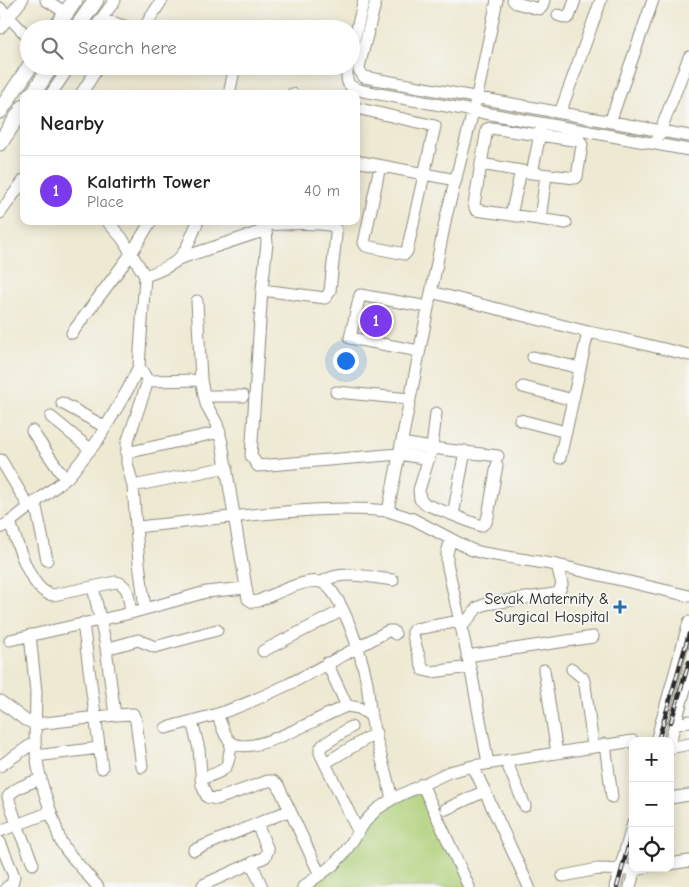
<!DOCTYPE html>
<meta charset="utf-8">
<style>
:root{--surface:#fff;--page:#f6f6f6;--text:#222;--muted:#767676;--line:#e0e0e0;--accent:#7c3aed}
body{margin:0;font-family:"Comic Neue",sans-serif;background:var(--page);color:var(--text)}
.controls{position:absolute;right:15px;bottom:15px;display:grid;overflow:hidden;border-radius:10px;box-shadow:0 2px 12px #0003}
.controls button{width:45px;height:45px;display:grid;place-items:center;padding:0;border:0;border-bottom:1px solid var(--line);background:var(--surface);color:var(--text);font:25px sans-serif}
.you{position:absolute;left:345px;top:360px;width:18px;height:18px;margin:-12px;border:4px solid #fff;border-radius:50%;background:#1a73e8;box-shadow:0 0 0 8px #1a73e833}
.badge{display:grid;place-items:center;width:32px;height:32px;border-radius:50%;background:var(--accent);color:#fff;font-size:16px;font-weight:700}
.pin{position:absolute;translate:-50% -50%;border:2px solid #fff;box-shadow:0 1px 5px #0006}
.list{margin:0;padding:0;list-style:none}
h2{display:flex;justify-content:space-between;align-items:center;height:65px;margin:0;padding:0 20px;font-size:21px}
h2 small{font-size:16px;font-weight:400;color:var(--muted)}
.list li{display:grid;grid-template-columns:32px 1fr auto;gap:15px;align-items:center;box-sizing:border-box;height:70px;padding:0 20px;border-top:1px solid var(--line)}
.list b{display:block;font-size:19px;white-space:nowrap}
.list p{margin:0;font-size:16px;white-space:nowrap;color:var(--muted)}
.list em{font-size:16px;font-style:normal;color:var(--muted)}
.icon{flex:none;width:28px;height:28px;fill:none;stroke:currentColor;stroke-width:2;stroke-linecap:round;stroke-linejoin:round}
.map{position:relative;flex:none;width:689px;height:887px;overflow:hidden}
.search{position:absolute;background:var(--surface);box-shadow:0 2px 12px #0003;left:20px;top:20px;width:340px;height:55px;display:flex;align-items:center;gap:12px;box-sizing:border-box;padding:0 18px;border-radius:28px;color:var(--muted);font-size:19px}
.panel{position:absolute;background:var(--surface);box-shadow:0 2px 12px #0003;left:20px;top:90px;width:340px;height:135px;border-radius:10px}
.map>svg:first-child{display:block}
.green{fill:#aecf77;stroke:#6c7d51}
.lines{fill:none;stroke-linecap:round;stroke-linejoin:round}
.minor-casing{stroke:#8c8a7e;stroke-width:13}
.major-casing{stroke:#8c8a7e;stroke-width:17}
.minor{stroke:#fff;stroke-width:11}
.major{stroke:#fff;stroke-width:15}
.rail-casing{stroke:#2b2b2b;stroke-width:4.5}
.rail{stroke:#f6f6f2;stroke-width:2.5;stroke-dasharray:8;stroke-linecap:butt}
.poi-dot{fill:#1f6fb2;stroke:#f6f6f2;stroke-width:2}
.labels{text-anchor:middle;stroke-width:4;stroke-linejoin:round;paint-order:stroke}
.poi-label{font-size:16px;fill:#2b2b2b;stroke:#f6f6f2;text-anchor:end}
</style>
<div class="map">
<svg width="689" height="887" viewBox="0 0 689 887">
<rect width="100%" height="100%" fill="#f6f6f2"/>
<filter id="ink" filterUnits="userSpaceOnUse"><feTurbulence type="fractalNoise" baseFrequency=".02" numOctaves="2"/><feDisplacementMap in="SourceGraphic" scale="10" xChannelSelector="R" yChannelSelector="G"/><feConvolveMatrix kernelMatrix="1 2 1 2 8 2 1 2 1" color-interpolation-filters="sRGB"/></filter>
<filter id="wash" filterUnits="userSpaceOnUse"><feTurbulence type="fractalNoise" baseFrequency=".0096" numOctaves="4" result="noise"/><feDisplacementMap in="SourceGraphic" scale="20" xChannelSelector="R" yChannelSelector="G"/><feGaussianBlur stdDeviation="1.12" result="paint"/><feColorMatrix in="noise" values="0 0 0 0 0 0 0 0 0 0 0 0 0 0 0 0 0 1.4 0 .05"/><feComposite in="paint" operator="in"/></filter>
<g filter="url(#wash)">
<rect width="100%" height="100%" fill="#eee9d2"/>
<path class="green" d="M423 790 470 887H309L334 870 385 809Z"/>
</g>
<g filter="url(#ink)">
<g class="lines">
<g class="minor-casing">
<path id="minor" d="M46 0 66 13
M376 0 360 63 359 70 364 77 689 136
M497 0 477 96 446 217 388 511 413 519 472 550 483 553 557 565 689 596
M513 0 516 3 539 9 542 7 544 0
M0 8 29 38
M558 15 567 18 569 17 575 0
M101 19 134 29
M0 28 22 0
M94 29 115 0
M143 29 162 0
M351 52 364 0
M348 66C345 83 347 87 363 91L689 150
M51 94 70 66
M81 94 99 66
M229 94 235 66
M292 94H293
M356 108 435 126 407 251 405 254 366 246 364 243 380 166
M560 113 601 0
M610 122 653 0
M658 137 689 57
M356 161 456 180
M481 164 521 171
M532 173 575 178 577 177 582 145 580 141 491 128 487 129 474 205 476 210 566 223
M0 213 24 180
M511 215 521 171 532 173 541 129
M540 219 546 175
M107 221 122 238 145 276 139 366 148 381 201 380 206 404 217 424 222 443 248 599 253 602 258 601C273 595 305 578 320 582 342 588 363 662 367 683 369 695 369 706 371 717 377 745 386 772 392 799L376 810 365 822 345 852 333 865 303 887
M260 221 266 230 267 243 262 290 251 456 258 466 399 454 429 459
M181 258 266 230
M145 276C183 263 183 257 198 221
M262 290 325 298 327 296 330 291 336 235V230L334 226C311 222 287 224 264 225
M431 292 588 332 618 338 689 355
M197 301 201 380
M72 333 131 254 151 221
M419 351 350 338 360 295 428 307
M533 357 580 368
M148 381 127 443V463L133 486 136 527C186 522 235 516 285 512 319 509 353 507 388 511
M523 387 573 400
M336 392 410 399
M204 396H243
M62 403 105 427
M51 417 90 449
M520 420 566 432
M32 431 65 479
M401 443 432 448 436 413
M126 453 220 432
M560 458 588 332
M1 460 29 507
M497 465 488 516 486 522 481 526 425 504 420 499 419 490 432 448 498 456
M133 486 227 467
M35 502 47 560
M453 515 465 451
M10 522C17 542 30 592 53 595L116 582C130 584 129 602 131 613L206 592 245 588
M136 527 139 563 145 608
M0 528 10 522 68 477 98 440 128 389 139 366
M451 539 447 553V563L472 676 488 763
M322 582C342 569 371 578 393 580
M93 587 105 641 115 715
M460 621 416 629 413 631V636L423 670 432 672 470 667
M83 623 102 768
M461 628 477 608 486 604 554 594 559 592 562 584 557 565
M30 635 36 692 35 742 38 767 42 785 60 840 66 850 98 887
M10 640 131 613
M106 649 138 640 155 647 217 630
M263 651 343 610
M467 656 593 637
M327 663 347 706
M572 669 583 678 585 685 593 746
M544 670 557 753
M0 701 25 720 36 724 115 715 133 714 136 721 142 767
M217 714C221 722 224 737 231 742 252 759 323 714 347 706L359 708 371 716
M192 721 199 749 202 785 207 797 217 799 268 781H273L278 785 320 875
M675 725 689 721
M351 727 323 745 320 749V753L358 831
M166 728C183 723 201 719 218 714 278 694 333 660 388 631H393L395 634
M656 741 689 622
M670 742 689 675
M605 744 612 797
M670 748 689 744
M36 756 99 748
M506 761 525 806
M325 763 376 733
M0 766 35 742
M473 766 529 887
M201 779C228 769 228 771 231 742
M422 784 469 887
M670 798 689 795
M392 799 449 772 473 766 633 741
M446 809 485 791
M0 831 51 812
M0 842 14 876 12 884 7 887
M194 850 290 810
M33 864 17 825 8 797C15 787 30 783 41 779
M252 864 262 887
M670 864 689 861
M563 876 598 869 635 870 645 868
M203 885 265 857 268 850 257 824
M615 887 633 823
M630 887 635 868"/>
</g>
<g class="major-casing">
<path id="major" d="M55 29 75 0
M76 29 96 0
M33 94 51 66
M0 111 30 66
M0 143 24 107"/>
</g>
<use href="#minor" class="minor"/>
<use href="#major" class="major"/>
<g class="rail-casing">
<path id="rail" d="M671 722 689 662
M658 741 689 634
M617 887 633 829"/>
</g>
<use href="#rail" class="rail"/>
</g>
</g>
<path class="poi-dot" d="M617.5 599.5h5v5h5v5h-5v5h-5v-5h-5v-5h5z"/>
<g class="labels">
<g class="poi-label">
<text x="609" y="604">Sevak Maternity &amp;<tspan x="609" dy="18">Surgical Hospital</tspan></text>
</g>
</g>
</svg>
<div class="controls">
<button>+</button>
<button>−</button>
<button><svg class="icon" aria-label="locate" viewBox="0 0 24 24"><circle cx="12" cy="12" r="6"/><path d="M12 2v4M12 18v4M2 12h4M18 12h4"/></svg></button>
</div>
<div class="you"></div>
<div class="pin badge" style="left:376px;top:321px">1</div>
<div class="search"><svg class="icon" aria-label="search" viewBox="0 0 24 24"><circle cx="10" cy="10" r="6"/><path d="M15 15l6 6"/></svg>Search here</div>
<section class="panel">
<h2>Nearby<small></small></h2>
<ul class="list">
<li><span class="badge">1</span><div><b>Kalatirth Tower</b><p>Place</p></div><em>40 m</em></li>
</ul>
</section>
</div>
